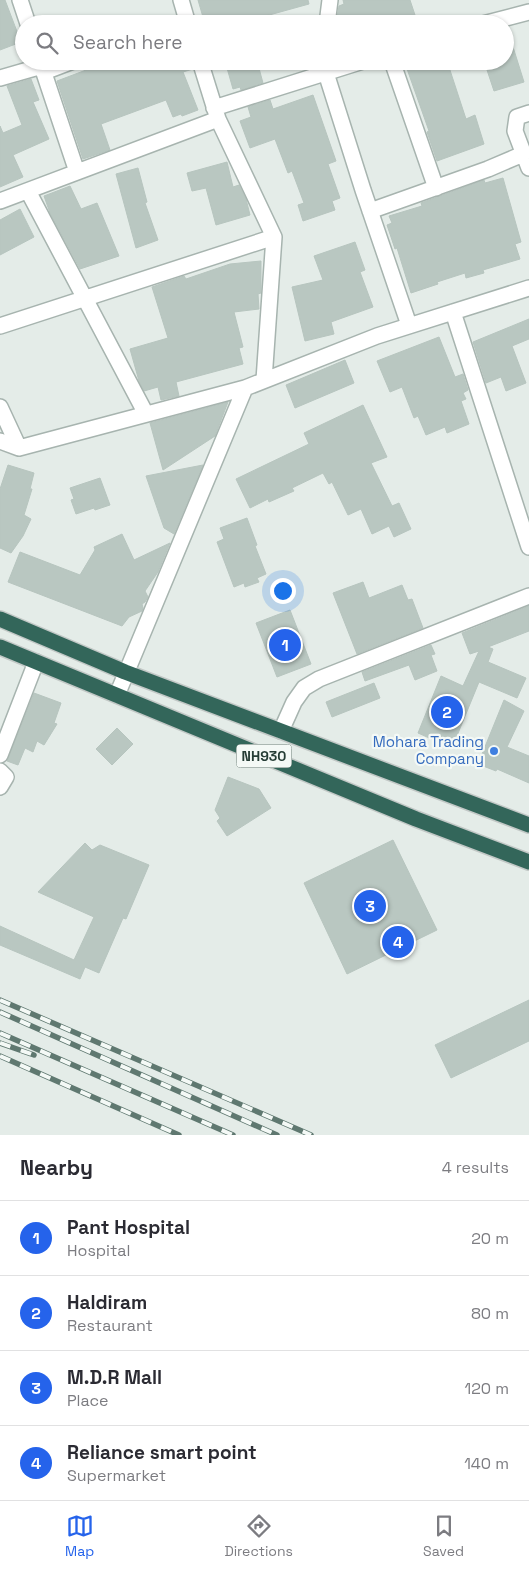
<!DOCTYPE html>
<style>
:root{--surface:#fff;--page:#f7f7f7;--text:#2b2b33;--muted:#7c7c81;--line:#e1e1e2;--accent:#2563eb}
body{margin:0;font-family:"Space Grotesk",sans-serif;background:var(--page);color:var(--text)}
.you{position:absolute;left:282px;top:590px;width:18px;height:18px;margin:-12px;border:4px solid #fff;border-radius:50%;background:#1a73e8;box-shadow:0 0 0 8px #1a73e833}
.badge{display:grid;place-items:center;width:32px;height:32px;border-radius:50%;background:var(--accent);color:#fff;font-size:16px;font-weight:700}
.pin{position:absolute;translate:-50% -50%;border:2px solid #fff;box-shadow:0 1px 5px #0006}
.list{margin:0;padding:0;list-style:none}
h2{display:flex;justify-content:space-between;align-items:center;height:65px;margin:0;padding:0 20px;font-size:21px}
h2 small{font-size:16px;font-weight:400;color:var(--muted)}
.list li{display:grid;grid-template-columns:32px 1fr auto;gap:15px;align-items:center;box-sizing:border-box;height:75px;padding:0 20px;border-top:1px solid var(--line)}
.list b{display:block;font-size:19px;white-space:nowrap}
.list p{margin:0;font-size:16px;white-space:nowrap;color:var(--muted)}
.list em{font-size:16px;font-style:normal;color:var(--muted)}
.icon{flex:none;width:28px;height:28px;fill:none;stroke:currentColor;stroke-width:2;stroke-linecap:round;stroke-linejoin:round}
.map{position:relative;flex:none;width:529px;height:1135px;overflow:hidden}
.search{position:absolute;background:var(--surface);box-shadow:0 1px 4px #0004;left:15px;right:15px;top:15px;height:55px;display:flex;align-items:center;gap:12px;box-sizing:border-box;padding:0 18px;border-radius:28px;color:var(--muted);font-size:19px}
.sheet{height:365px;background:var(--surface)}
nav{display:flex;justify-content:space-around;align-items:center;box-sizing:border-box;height:70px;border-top:1px solid var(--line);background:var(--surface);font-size:14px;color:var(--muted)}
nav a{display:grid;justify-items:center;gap:2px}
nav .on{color:var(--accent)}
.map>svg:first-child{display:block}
.building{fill:#b9c7c1;stroke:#b7c5bf}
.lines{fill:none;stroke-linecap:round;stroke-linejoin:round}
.street-casing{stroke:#a7b4af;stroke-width:18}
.highway-casing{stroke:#c2c8c6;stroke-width:18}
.street{stroke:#fff;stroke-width:15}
.highway{stroke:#33665a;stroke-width:15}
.rail-casing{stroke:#5f7870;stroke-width:5.5}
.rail{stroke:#f4f9f6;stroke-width:4;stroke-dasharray:11;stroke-linecap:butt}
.shop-dot{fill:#3f7fe0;stroke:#f4f9f6;stroke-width:2}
.labels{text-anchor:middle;stroke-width:4.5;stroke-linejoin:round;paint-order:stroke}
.shield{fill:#f4f9f6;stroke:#63756f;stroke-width:1}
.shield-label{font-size:14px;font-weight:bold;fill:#253c35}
.shop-label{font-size:15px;fill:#366cbe;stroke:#f4f9f6;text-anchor:end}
</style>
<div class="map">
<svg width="529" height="1135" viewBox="0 0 529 1135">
<rect width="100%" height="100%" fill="#e4ece8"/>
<path class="building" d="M0 0H5L21 42 0 50Z
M198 0H308L309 4 244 22 242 18 222 24H205Z
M343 0H410L418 24H336L339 6 344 4Z
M508 31 524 82 494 91 484 61H505V32Z
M101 61H191L193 69 183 72 198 110 182 116 181 114 173 117 166 100 101 124 110 150 83 159 57 81 102 64Z
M225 61H257L263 83 241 90 240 87 233 89Z
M419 61H447L466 119 475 115 484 144 437 161 427 132 429 131 406 66Z
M31 79 39 100 33 102 49 139 13 155 23 177 0 187V126L3 133 22 125 7 86Z
M313 95 336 161 328 164 340 198 332 201 335 210 303 221 298 205 304 203 292 171 288 173 275 139 250 148 240 121 251 117 248 107 270 100 273 109Z
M227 162 233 187 239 185 246 199 250 215 216 225 206 188 192 191 187 173Z
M138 168 147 202 145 203 158 240 136 248 116 174Z
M503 178 521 242 515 244 520 259 483 270 484 273 466 278 465 273 437 282 438 284 411 293 397 248 395 249 387 225 392 223 389 216 422 206 421 203 484 180 485 183Z
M70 186 81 209 97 203 119 256 80 269 50 213 44 196Z
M20 209 34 237 0 255V220Z
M355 242 365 270 360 272 373 307 331 322 334 334 305 341 292 287 323 280 314 256Z
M261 261V293L258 294 259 309 234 312 243 347 239 348 243 364 176 382 179 396 161 400 158 387 144 391 139 381 130 349 168 338 152 287 184 276 186 279 230 264Z
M529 319V339L512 346 526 383 506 391 501 377 486 383 473 342Z
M439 337 455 377 463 374 468 390 463 393 466 399 461 401 469 424 447 433 445 427 426 435 418 416 414 418 402 387 390 392 377 361Z
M345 360 354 383 295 408 286 385Z
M228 402 215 436 163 470 150 423Z
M363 405 387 457 371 463 392 506 399 503 411 529 394 537 389 526 372 534 361 509 348 515 332 482 329 484 323 473 292 488 294 491 269 502 268 499 250 508 236 479 309 444 304 433Z
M8 465 34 473 30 489H32L24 515 31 519 23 536 11 553 0 548V489Z
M203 465 174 534 164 528 146 476Z
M100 478 110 505 95 510 94 508 76 514 71 500 74 499 70 488Z
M247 518 257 545 255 546 266 574 257 578 259 582 245 587 244 583 234 587 217 542 224 539 220 528Z
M122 534 134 560 170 543 158 572 145 591 148 597 145 602 142 604 143 608 142 611 129 617 122 626 8 582 20 552 80 575 95 550 94 547Z
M363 582 369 598 402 585 408 600 412 599 423 628 357 654 333 593Z
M529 606V631L488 647 493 649 488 662 526 678 517 698 479 682 452 748 418 733 441 676 463 686 479 651 470 654 462 633Z
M290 610 311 664 277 677 256 623Z
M431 645 435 654 431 655 437 671 415 680 409 665 365 681 362 672Z
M374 683 380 698 332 717 326 702Z
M34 693 61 703 54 723 57 724 44 745 37 741 33 752 25 748 18 765 7 761Z
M504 700 524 711 507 747 529 756V783L497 769 496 771 478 764Z
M117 728 133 744 112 765 96 749Z
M228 777 259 789 271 808 227 836 217 821 220 818 215 810Z
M393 840 437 930 347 974 304 883Z
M85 843 92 850 100 845 149 865 126 919 123 918 99 973 85 967 80 979 0 945V926L74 960 94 917 38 892Z
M529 1000V1041L451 1078 435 1045Z"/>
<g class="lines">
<g class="street-casing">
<path id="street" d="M20 0 28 24
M181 0 188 24
M327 24 330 0
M483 24 529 12
M40 61 77 172
M200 61 218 119 274 237 264 380
M325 61 326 73 363 190 409 325
M392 61 436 188
M44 72 73 61
M0 78 42 66
M214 108 363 61
M529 113 517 117 515 131 529 168
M28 191 146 414
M0 201 218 119
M370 211 488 169 523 154
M453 312 529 547
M0 326 274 237
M0 407 19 448
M0 441 19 448 245 388
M117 695 245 388 377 336 529 288
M281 731 294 702 304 688 319 679 529 596
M0 755 36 662
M0 771 6 777 0 787"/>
</g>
<g class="highway-casing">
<path id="highway" d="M0 619 125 672 529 825
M0 647 416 819 529 862"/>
</g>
<use href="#street" class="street"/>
<use href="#highway" class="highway"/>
<g class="rail-casing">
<path id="rail" d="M0 1000 311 1135
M0 1012 277 1135
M0 1033 233 1135
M0 1043 34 1055
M0 1056 179 1135"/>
</g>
<use href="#rail" class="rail"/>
</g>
<circle class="shop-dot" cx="494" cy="751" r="5"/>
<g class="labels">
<rect class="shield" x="236.5" y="744.5" width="55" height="23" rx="4"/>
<g class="shield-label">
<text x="264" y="761">NH930</text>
</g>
<g class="shop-label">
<text x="484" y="747">Mohara Trading<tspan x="484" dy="17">Company</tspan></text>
</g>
</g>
</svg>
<div class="you"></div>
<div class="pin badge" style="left:285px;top:645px">1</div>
<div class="pin badge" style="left:447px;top:712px">2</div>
<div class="pin badge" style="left:370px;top:906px">3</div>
<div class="pin badge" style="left:398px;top:942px">4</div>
<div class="search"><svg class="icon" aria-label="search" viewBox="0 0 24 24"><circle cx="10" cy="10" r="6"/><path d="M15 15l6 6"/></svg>Search here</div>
</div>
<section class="sheet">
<h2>Nearby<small>4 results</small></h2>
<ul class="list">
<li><span class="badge">1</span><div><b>Pant Hospital</b><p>Hospital</p></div><em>20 m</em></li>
<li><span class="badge">2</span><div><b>Haldiram</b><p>Restaurant</p></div><em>80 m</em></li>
<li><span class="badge">3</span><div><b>M.D.R Mall</b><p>Place</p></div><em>120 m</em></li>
<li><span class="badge">4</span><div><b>Reliance smart point</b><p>Supermarket</p></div><em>140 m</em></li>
</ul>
</section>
<nav>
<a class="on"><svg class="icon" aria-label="map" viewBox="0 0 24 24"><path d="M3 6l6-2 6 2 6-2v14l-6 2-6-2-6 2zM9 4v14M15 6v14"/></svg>Map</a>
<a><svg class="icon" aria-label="directions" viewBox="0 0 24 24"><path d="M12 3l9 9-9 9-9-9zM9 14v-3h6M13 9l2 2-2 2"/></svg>Directions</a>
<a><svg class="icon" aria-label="saved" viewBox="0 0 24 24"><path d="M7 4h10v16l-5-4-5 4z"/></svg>Saved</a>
</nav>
